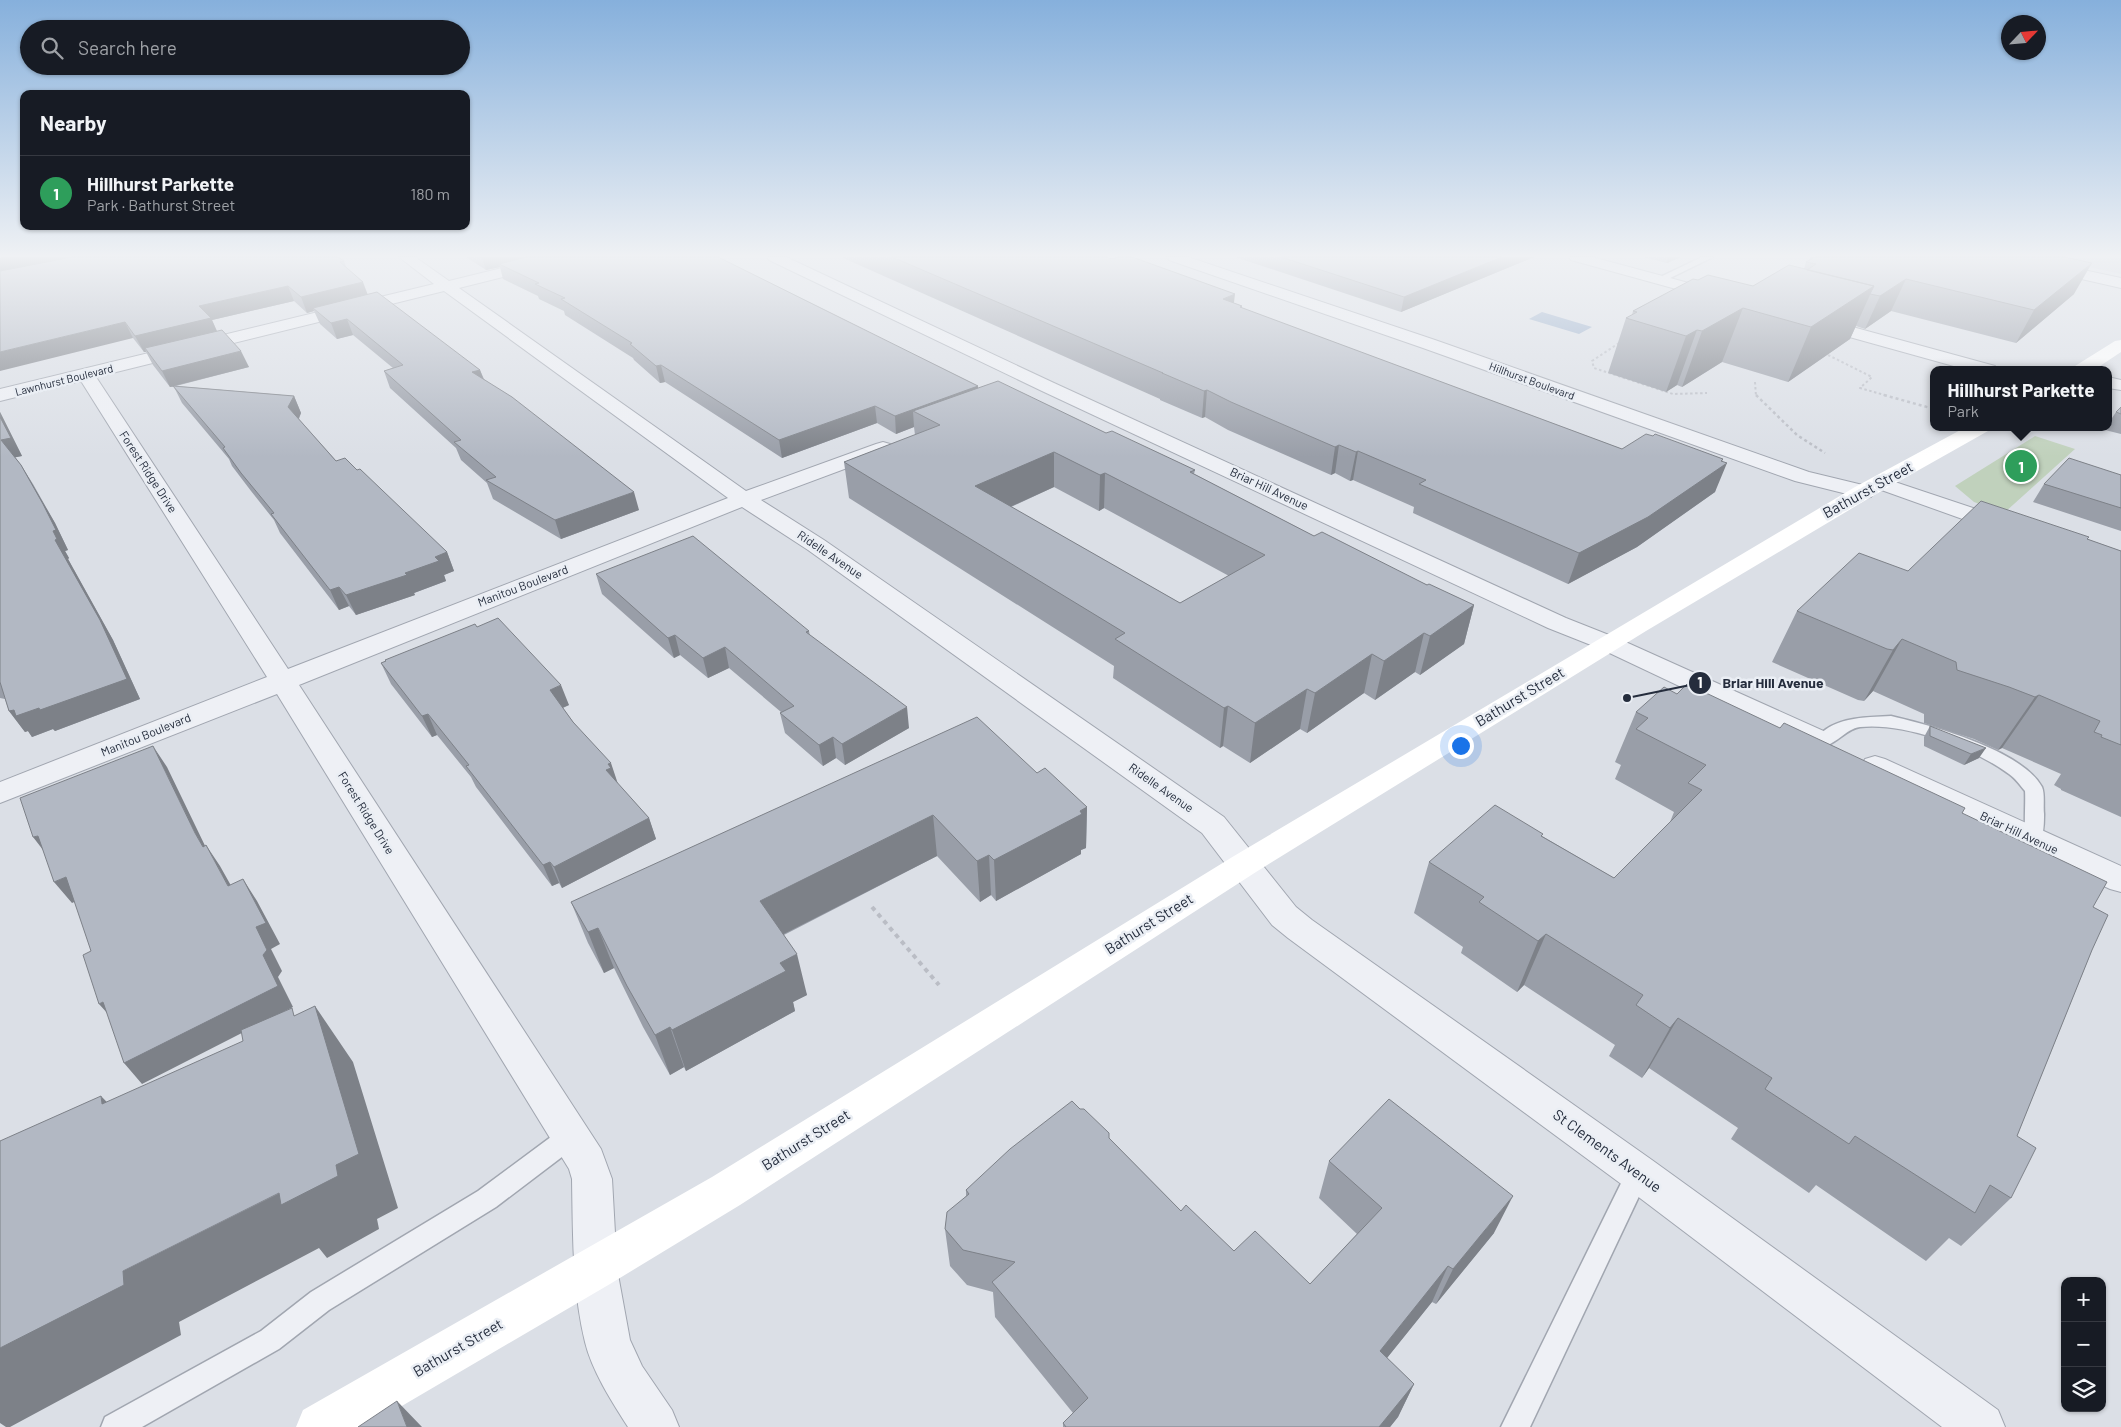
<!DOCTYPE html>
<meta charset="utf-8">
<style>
:root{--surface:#171b24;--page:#20242c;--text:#f1f3f6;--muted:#9ea1a6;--line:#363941;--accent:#d3384a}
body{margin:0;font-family:Barlow,sans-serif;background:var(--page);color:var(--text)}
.controls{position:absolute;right:15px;bottom:15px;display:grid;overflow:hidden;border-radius:10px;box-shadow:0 1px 4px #0004}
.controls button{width:45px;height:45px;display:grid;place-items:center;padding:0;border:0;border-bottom:1px solid var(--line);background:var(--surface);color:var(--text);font:25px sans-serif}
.compass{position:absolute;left:2001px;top:15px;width:45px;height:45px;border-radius:50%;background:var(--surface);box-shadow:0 1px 4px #0004;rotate:64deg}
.you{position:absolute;left:1460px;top:745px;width:18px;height:18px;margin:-12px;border:4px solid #fff;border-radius:50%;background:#1a73e8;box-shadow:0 0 0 8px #1a73e833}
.badge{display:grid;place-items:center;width:32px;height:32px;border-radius:50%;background:var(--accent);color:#fff;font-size:16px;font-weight:700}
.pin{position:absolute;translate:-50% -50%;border:2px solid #fff;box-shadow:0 1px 5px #0006}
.popup{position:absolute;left:1930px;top:366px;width:182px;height:65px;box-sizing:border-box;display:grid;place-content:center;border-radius:10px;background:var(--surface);filter:drop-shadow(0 1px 4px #0005);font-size:16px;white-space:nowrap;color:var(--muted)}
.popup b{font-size:19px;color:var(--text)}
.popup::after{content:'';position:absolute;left:50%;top:100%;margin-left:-10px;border:10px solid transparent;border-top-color:var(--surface)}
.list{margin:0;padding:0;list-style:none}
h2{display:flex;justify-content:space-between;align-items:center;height:65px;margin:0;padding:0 20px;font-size:21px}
h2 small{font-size:16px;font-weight:400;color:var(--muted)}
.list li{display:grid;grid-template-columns:32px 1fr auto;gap:15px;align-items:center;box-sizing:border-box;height:75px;padding:0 20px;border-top:1px solid var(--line)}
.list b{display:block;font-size:19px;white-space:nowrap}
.list p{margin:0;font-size:16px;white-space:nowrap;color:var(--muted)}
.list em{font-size:16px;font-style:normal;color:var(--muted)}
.icon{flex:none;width:28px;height:28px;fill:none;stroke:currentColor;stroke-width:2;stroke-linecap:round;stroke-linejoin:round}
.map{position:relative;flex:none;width:2121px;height:1427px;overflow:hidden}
.search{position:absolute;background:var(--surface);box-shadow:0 1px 4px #0004;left:20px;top:20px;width:450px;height:55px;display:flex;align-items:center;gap:12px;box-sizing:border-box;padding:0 18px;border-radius:28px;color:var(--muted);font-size:19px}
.panel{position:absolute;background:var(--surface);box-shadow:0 1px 4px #0004;left:20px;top:90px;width:450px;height:140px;border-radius:10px}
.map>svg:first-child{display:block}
.built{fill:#c9ced8}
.green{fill:#c0d1bc}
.water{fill:#94abc9}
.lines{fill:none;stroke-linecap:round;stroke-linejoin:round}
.lane-casing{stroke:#a1a6b0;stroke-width:3}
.street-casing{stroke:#a1a6b0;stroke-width:2}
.path-far2{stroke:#babdc5;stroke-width:2;stroke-dasharray:2.5 2.5;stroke-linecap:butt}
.path-far1{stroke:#babdc5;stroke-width:2.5;stroke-dasharray:3 3;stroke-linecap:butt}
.path{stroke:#babdc5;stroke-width:4;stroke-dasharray:4.5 4.5;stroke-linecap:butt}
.lane{fill:#eef0f5;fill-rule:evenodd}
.street{fill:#eef0f5;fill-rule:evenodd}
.secondary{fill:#fff;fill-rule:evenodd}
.wall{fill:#999ea8;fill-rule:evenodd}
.shaded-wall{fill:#7d8188}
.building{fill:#b2b8c3;stroke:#7d8188;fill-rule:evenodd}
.labels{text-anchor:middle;stroke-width:5;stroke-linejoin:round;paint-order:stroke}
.far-street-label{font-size:11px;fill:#252d3d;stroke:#eaeef4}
.street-label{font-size:12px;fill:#252d3d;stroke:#eaeef4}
.near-street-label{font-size:15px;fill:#252d3d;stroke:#eaeef4}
.leader{fill:none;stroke:#252d3d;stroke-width:2}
.callout-dot{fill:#252d3d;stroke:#eaeef4;stroke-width:2}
.mark-label{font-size:15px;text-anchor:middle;font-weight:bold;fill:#fff}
.callout-label{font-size:14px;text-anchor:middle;font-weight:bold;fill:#252d3d;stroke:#eaeef4;stroke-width:5;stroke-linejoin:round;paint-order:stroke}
</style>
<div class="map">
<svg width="2121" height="1427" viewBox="0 0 2121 1427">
<rect width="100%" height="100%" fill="#dbdfe6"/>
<path class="built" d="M2044 257H2121V274Z"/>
<path class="green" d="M2035 436 2075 449 2004 513 1974 502 1955 486Z"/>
<path class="water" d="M1542 312 1592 327 1579 334 1529 319Z"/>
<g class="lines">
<g class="lane-casing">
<path id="lane" d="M1702 257H1713L1662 282 1659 283 1654 280Z
M1891 716C1930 725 2022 750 2042 787 2045 794 2043 806 2044 814 2044 823 2044 835 2039 844L2033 846 2027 844C2023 837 2026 802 2025 791 2020 785 2015 778 2009 774 1974 748 1904 722 1860 727 1844 729 1833 750 1816 746L1814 742C1829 717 1865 717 1891 716Z
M571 1125 579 1128 583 1136 579 1144 496 1207 329 1310 279 1349 142 1427H101L105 1417 261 1331 311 1292 478 1191 563 1128Z
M1638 1162 1646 1165 1650 1173 1530 1427H1501L1630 1165Z"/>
</g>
<g class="street-casing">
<path id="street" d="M399 257H415L449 281 547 257H572L570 260 459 288 746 491 876 444 883 442 890 444 893 448 890 452 761 500 824 540 1224 817 1296 907 1312 920 1652 1160 1998 1410 2005 1427H1942L1624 1186 1288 938 1272 925 1202 833 808 550 742 507 299 685 601 1149 612 1179 617 1269 630 1340 642 1366 672 1410 679 1427H628C612 1402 592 1371 585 1342 572 1289 573 1233 572 1179L569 1169 277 694 0 803V782L267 677 81 381 0 401V389L434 284ZM444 291 728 498 288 669 96 377Z
M767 257H786L1054 383 1566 618 1619 639 1828 733 1832 740 1828 747 1818 749 1808 747 1601 649 1548 628 1042 391 769 260Z
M1167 257H1188L1435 340 1809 472 1871 487 1874 492 1871 497 1863 498 1795 481 1423 348 1169 260Z
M1569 257H1592L1722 292 1724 295 1722 298 1716 300 1571 260Z
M1996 257H2023L2121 278V288L2003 261 1998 260Z
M1816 317 1995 366 1998 370H1968L1810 326 1808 322 1810 318Z
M2108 377 2121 380V390L2108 388Z
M1880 477 2012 521 2015 526 2012 531 2004 533 1996 531 1873 487 1869 483 1873 479Z
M1875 756 1885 759 2121 866V892L2110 889 1865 773 1861 766 1865 759Z"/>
</g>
<path class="path-far2" d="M1619 343 1592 361 1594 368 1673 394 1707 393
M1828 355 1872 377 1860 388 1888 396
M1755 382 1756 396"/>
<path class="path-far1" d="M1756 395 1797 435 1825 453
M1884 395 1934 409"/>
<path class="path" d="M872 907 939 985"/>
<use href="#lane" class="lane"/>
<use href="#street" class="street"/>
<path class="secondary" d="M2121 340V352L2094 370H2072L2075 366 2115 341Z
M1966 427H1991L1988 431 1871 497 1646 631 1256 872 740 1205 610 1284 366 1427H296L303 1410 712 1177 1234 856 1855 487Z"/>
</g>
<path class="wall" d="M0 257 344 261 346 267 368 295 480 370 484 379 639 510 561 539 493 499 487 483 461 460 456 448 390 388 384 371 393 368 353 335 337 339 320 324 314 311 307 313 294 301 212 320 217 331 249 367 176 386 294 396 301 413 299 419 336 461 357 470 447 552 454 571 444 575 446 581 414 593 415 595 356 615 349 606 339 610 280 533 274 520 251 491 232 466 229 459 182 403 174 387H170L153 365 146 352H144L133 338Z
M466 257H718L978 388 1106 433 1195 470 1194 474 1314 536 1474 605 1464 644 1420 675 1415 672 1375 700 1364 693 1307 733 1300 729 1250 763 1223 746 1220 748 1113 678 1114 666 849 498 844 462 915 435 914 427 896 434 877 423 782 458 665 382 660 383 634 360 633 358 565 315 564 311 539 299 538 296 503 279 500 267 486 270ZM1054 487 1099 511 1104 508 1229 576 1180 603 1011 507Z
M841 257H1106L1234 303 1242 306V308L1622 449 1722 461 1715 492 1637 547 1568 584 1413 513 1414 507 1353 480 1350 481 1335 473 1331 475 1228 430 1205 417 1202 418 1160 400V399Z
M1235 257H1534L1401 312Z
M1643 257H1681L1667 263Z
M1810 257H2064L2074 294 2016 343 1891 311 1865 329 1856 326 1850 339 1788 382 1722 362 1682 387 1677 385 1666 392 1608 373 1626 318 1632 315 1633 311 1698 280 1753 286 1804 269 1806 262 1808 261Z
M2121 407V434L2105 430 2107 427H2108V424L2116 412Z
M0 412 22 456 15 457 21 465 33 484 55 523 68 550 65 551 69 558 68 559 113 640 140 699 55 731 53 729 32 737 28 731 25 732 9 711 5 699 0 698Z
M2121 475V531L2033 502 2044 484Z
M2087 539 2121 551V817L2061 790V789L2054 785 2061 774 2002 748 1998 750 1974 739 1924 723V714L1873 691 1864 701 1858 700 1772 662 1797 611 1908 571Z
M596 574 809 631 810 636 909 728 845 765 836 758 823 766 785 733 780 713 781 712 729 668 708 678 680 655 674 658 602 594Z
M477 627 569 705 563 708 618 784 649 818 656 839 562 888 559 883 552 886 476 787 471 777 437 735 432 737 391 684 381 663Z
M1677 694 1962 813 2093 907 2092 950 2017 1136 2011 1198 1961 1246 1949 1238 1926 1261 1816 1185 1809 1193 1731 1139 1738 1128 1649 1068 1642 1078 1609 1056 1615 1045 1524 985 1517 992 1461 953 1463 947 1414 913 1429 862 1542 836 1614 878 1670 822 1674 812 1615 779 1621 765 1615 762 1636 712Z
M1930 726 1979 758 1964 765 1924 746V737Z
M1037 773 1087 807 1086 848 1081 850V854L996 901 991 895 980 902 937 856 784 935 807 995 793 1002 795 1011 686 1071 684 1067 670 1075 643 1027 614 968 604 973 588 943 571 902Z
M1109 1138 1181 1211 1234 1251 1310 1284 1357 1234 1319 1198 1329 1161 1494 1233 1436 1304 1432 1302 1387 1358 1414 1384 1398 1417 1390 1427H1063V1423L1073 1413 995 1317 993 1292 967 1285 950 1266 945 1229 966 1196V1190Z"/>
<path class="shaded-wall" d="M6 257H91L0 275V258Z
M482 257H540L499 264 500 267 486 270Z
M1502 257H1534L1401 312 1404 297Z
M1669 257H1681L1667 263Z
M2092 263 2074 294 2016 343 2034 310Z
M1906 279 1891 311 1865 329 1880 296Z
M363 282 369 298 313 308 314 311 307 313 301 297Z
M288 286 294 301 212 320 218 334 145 348 146 352H144L135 336 199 306Z
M1874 286 1850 339 1788 382 1811 327Z
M1235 294 1232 319 1223 299Z
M1743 308 1722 362 1682 387 1702 331Z
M347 319 353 335 337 339 331 323Z
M125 322 133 338 0 371V352Z
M1697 330 1677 385 1666 392 1686 336Z
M241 351 249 367 170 387 162 371Z
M661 365 665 382 660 383 656 366Z
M480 370 486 386 472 372Z
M978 386 979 404 913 411 914 427 896 434 895 416Z
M1207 390 1205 417 1202 418 1204 391Z
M294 396 301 413 296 424 288 407Z
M875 406 877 423 782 458 779 440Z
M0 412 22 456 12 458 1 440Z
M1339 445 1335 473 1331 475 1335 447Z
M1358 451 1353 480 1350 481 1356 452Z
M1054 452V487L977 522 975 486Z
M1723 459 1719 468 1727 463 1715 492 1637 547 1568 584 1579 553Z
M21 465 55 523 68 550 65 551 69 558 68 559 113 640 140 699 55 731 53 729 32 737 28 731 25 732 9 711 55 540 53 531Z
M1105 473 1104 508 1099 511 1100 475Z
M634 492 639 510 561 539 555 520Z
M447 552 454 571 444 575 446 581 414 593 415 595 356 615 346 595 405 573 435 557Z
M339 587 349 606 339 610 330 590Z
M1474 605 1464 644 1420 675 1430 636Z
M1424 633 1415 672 1375 700 1384 661Z
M675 635 680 655 674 658 668 638Z
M1902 639 1873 691 1864 701 1893 650Z
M725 647 729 668 708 678 703 658Z
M1372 654 1364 693 1307 733 1315 693Z
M561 685 569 705 557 710 550 690Z
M1307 689 1300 729 1250 763 1255 723Z
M2039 695 2002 748 1998 750 2035 697Z
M1228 706 1223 746 1220 748 1224 708Z
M907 707 909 728 845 765 842 744Z
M428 714 437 735 432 737 422 716Z
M833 737 836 758 823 766 819 745Z
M153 746 167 767 209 854 203 847 195 833Z
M1986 748 1979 758 1964 765 1971 754Z
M611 763 618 784 606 770 608 764Z
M1087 807 1086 848 1081 850V854L996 901 994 860Z
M933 815 937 856 770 941 760 901Z
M649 818 656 839 562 888 554 867Z
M38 836 50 859 33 837Z
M206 845 220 866 243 907 228 886Z
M989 855 991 895 980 902 977 861Z
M550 862 559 883 552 886 543 865Z
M66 877 83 898 72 903 54 882Z
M243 879 257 901 280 944 271 949 282 971 278 977 293 1007 142 1084 124 1063 263 955Z
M598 928 614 968 604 973 588 932Z
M1546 934 1524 985 1517 992 1538 941Z
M797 954 807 995 793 1002 795 1011 686 1071 672 1030 780 963Z
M103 1002 118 1025 99 1004Z
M315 1006 353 1062 398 1208 377 1219 379 1229 327 1258 319 1248 179 1322 181 1335 10 1427H6L0 1423V1348L123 1271 336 1165Z
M1678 1018 1649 1068 1642 1078 1670 1028Z
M670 1027 684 1067 670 1075 655 1035Z
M101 1096 153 1150 102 1104Z
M1513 1196 1494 1233 1436 1304 1453 1269Z
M1448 1266 1432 1302 1366 1384 1380 1351Z
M1414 1384 1398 1417 1390 1427H1379Z
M397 1401 422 1427H407Z"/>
<path class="building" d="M72 257H338L344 261 340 262 363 282 301 297 288 286 199 306 211 318 135 336 125 322 0 352V271Z
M527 257H718L978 386 895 416 875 406 779 440 661 365 656 366 630 344 632 343 561 299 565 298 535 284 539 283 499 264Z
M892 257H1106L1112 259 1119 257H1132L1235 294 1223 299 1242 306 1240 307 1622 449 1646 434 1653 436 1655 434 1723 459 1721 461 1727 463 1648 517 1579 553 1419 484 1426 480 1358 451 1356 452 1339 445 1335 447 1231 402 1207 390 1204 391 1162 373H1163Z
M1281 257H1502L1404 297Z
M1815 257H2064L2092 263 2034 310 1906 279 1880 296 1870 294 1874 286 1807 270 1816 264 1806 262Z
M1789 265 1874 286 1811 327 1743 308 1702 331 1697 330 1686 336 1626 318 1637 312 1633 311 1693 279 1698 280 1708 275 1753 286Z
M377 292 480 370 472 372 512 397 634 492 555 520 486 480 496 477 454 442 461 440 384 371 403 365 347 319 331 323 313 308Z
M222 330 241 351 162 371 145 348Z
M998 381 1106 433 1112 431 1195 470 1190 472 1314 536 1322 532 1427 585 1429 584 1474 605 1430 636 1424 633 1384 661 1372 654 1315 693 1307 689 1255 723 1228 706 1224 708 1115 639 1125 633 844 462 940 425 913 411ZM1054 452 1100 475 1105 473 1265 555 1180 603 975 486Z
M173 386 294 396 288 407 336 461 345 458 357 470 360 469 447 552 435 557 439 561 405 573 407 575 346 595 339 587 330 590 271 514 274 513 241 473 223 448 225 447Z
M2121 407V414L2116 412Z
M0 417 11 438 1 440 21 465 43 504 56 530 53 531 57 539 55 540 100 620 127 679 40 710 39 708 16 716 14 710 9 711 0 682Z
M2069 458 2121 475V508L2044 484Z
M1981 501 2089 537 2087 539 2121 551V745L2101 737 2102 735 2094 732 2100 721 2039 695 2035 697 2009 687 1957 670 1956 662 1902 639 1893 650 1887 649 1797 611 1859 553 1908 571Z
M693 536 809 631 806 632 907 707 842 744 833 737 819 745 780 713 794 706 725 647 703 658 675 635 668 638 596 574Z
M498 618 561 685 550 690 573 722 611 763 608 764 611 768 606 770 649 818 554 867 550 862 543 865 466 766 469 765 428 714 422 716 381 663 386 661 385 660 475 624 477 627Z
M1687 684 1780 728 1784 723 1965 808 1962 813 2107 882 2093 907 2108 915 2092 950 2017 1136 2036 1148 2011 1198 1990 1185 1975 1213 1855 1136 1849 1144 1765 1089 1772 1078 1678 1018 1670 1028 1636 1005 1643 995 1546 934 1538 941 1479 902 1484 897 1429 862 1495 805 1543 834 1541 836 1614 878 1702 790 1688 783 1706 765 1636 729 1648 718 1636 712 1664 687 1677 694Z
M977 717 1037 773 1045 768 1087 807 1080 811 1082 814 994 860 989 855 977 861 933 815 760 901 797 954 780 963 786 971 672 1030 670 1027 655 1035 627 986 598 928 588 932 571 902Z
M1930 726 1986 748 1971 754 1930 736Z
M153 746 195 833 203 847 206 845 228 886 243 879 266 923 256 927 267 950 263 955 278 986 124 1063 103 1002 99 1004 83 955 91 951 66 877 54 882 38 836 33 837 20 798Z
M315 1006 359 1154 336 1165 338 1176 281 1205 279 1193 123 1271 124 1285 0 1348V1141L101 1096 102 1104 243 1041 241 1030 292 1008 294 1016Z
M1389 1099 1513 1196 1453 1269 1448 1266 1380 1351 1414 1384 1379 1427H1066L1063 1423 1088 1398 992 1282 1015 1262 963 1250 945 1229 947 1212 969 1194 966 1190 1010 1149 1072 1101 1080 1109H1084L1109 1133V1138L1181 1211 1186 1205 1234 1251 1255 1231 1310 1284 1382 1208 1329 1161Z
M397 1401 407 1427H358Z"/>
<linearGradient id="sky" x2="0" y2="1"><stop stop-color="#86b0dc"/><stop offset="0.56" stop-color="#eff1f4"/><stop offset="1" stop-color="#eff1f4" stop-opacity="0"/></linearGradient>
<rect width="2121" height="457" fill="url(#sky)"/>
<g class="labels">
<g class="far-street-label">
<text transform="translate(64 380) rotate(-14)" y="4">Lawnhurst Boulevard</text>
<text transform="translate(1532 381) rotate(20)" y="4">Hillhurst Boulevard</text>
</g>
<g class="street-label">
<text transform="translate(148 472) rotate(57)" y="4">Forest Ridge Drive</text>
<text transform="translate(1269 489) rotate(25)" y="4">Briar Hill Avenue</text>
<text transform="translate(830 555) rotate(34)" y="4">Ridelle Avenue</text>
<text transform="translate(523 586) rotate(-21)" y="4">Manitou Boulevard</text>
<text transform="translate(146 735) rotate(-22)" y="4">Manitou Boulevard</text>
<text transform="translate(1161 788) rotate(35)" y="4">Ridelle Avenue</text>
<text transform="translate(366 813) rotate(58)" y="4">Forest Ridge Drive</text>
<text transform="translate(2019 833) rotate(25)" y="4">Briar Hill Avenue</text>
</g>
<g class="near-street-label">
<text transform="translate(1868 490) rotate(-29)" y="5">Bathurst Street</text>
<text transform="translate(1520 697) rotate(-31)" y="5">Bathurst Street</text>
<text transform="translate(1149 924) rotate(-32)" y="5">Bathurst Street</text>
<text transform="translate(806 1140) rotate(-32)" y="5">Bathurst Street</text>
<text transform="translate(1607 1151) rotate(36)" y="5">St Clements Avenue</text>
<text transform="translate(458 1348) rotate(-30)" y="5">Bathurst Street</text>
</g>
</g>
<path class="leader" d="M1627 698L1700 683"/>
<g class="callout-dot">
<circle cx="1627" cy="698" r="5"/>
<circle cx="1700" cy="683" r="12"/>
</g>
<g class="mark-label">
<text x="1700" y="688">1</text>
</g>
<g class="callout-label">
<text x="1773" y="688">Briar Hill Avenue</text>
</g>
</svg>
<div class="controls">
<button>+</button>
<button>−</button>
<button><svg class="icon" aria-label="layers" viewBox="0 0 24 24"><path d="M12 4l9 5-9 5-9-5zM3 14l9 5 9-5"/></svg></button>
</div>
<svg class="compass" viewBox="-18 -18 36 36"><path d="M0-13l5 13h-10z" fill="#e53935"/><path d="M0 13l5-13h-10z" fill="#9ea1a6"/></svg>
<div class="you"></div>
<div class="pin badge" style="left:2021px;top:466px;background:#2e9e5b">1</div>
<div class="popup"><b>Hillhurst Parkette</b>Park</div>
<div class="search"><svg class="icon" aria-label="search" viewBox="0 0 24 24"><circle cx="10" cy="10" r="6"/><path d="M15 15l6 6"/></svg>Search here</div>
<section class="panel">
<h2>Nearby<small></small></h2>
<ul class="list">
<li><span class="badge" style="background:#2e9e5b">1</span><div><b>Hillhurst Parkette</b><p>Park · Bathurst Street</p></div><em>180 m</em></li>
</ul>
</section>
</div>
